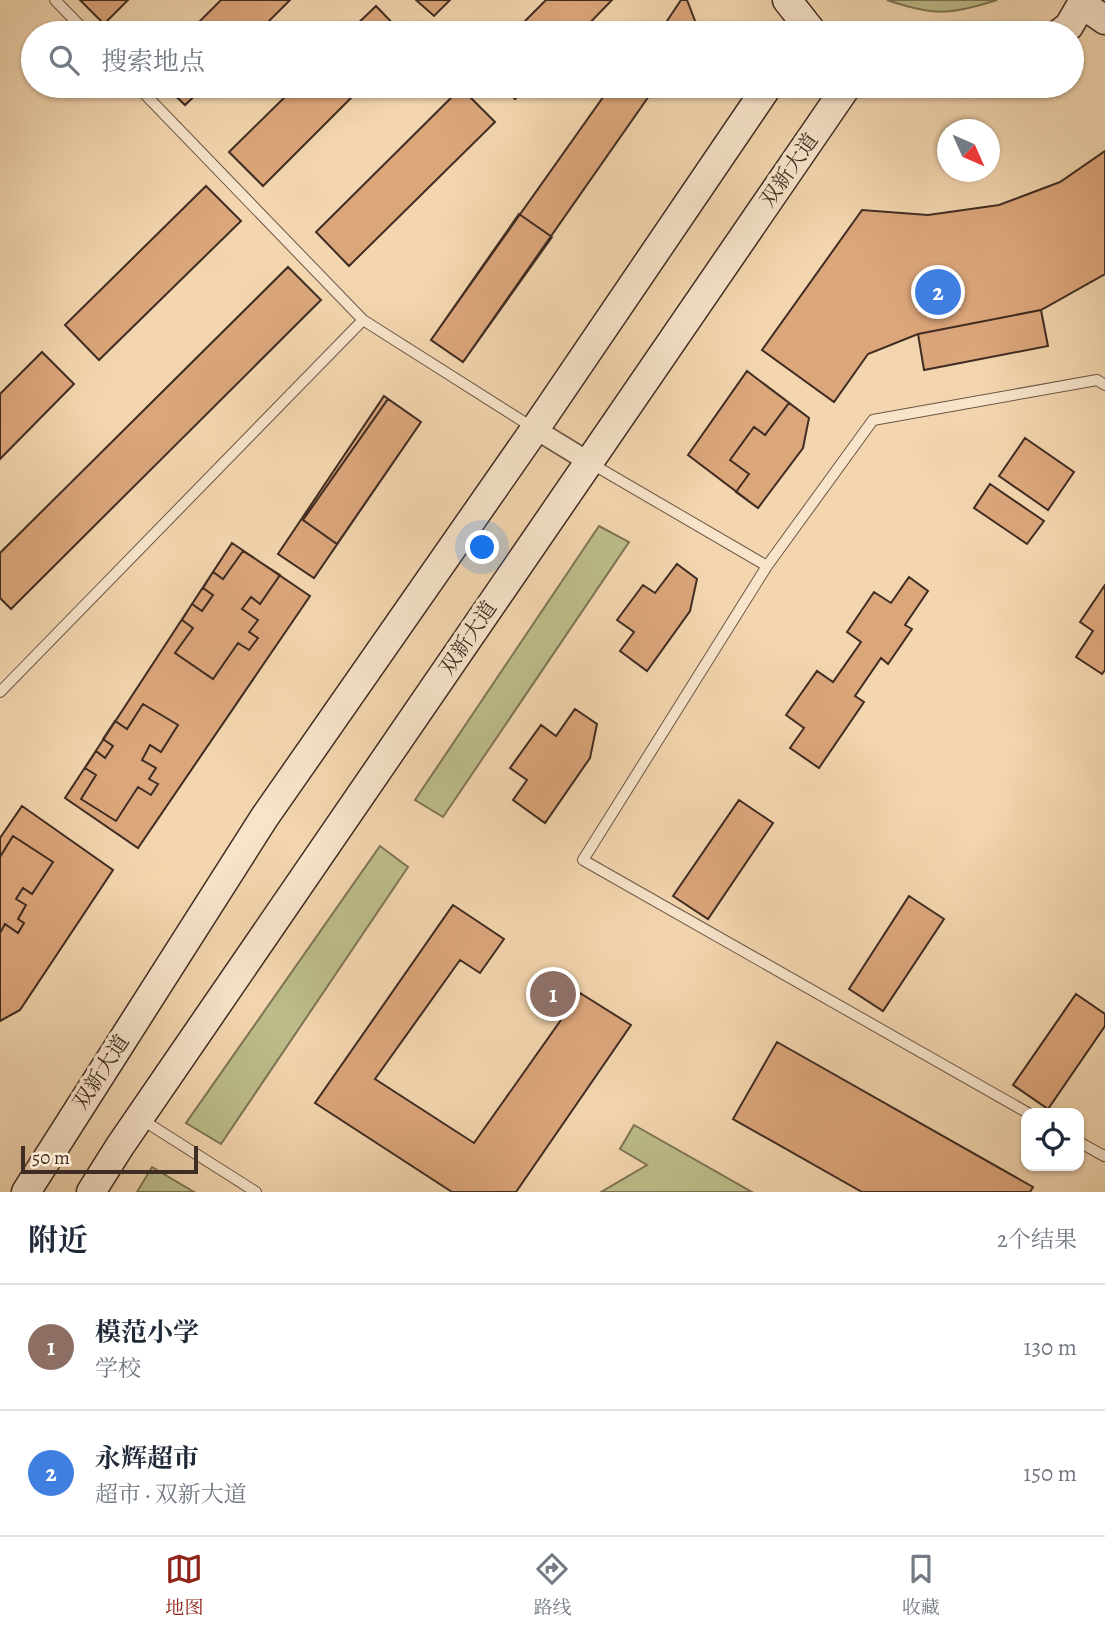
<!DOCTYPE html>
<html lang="zh">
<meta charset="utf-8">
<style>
:root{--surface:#fff;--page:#f2f2f3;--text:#1f2937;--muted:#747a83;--line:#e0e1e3;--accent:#8f2418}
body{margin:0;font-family:Alegreya,"Noto Serif SC",serif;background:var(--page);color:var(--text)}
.controls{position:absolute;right:21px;bottom:21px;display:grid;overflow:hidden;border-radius:14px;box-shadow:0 2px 5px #0004}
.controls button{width:63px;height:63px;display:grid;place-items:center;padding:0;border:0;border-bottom:2px solid var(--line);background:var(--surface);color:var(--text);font:35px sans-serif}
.compass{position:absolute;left:937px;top:119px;width:63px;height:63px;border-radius:50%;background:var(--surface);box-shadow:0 2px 5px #0004;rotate:135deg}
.scale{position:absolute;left:21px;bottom:18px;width:177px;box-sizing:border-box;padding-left:7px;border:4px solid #3f2c22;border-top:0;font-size:19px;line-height:24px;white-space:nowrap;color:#3f2c22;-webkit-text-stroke:5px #f7e4cb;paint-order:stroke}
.you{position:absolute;left:483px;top:548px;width:24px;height:24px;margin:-18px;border:5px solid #fff;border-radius:50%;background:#1a73e8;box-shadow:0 0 0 10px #1a73e833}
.badge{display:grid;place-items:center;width:46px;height:46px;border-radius:50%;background:var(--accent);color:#fff;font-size:23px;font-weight:700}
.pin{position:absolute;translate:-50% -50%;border:4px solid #fff;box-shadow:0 2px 7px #0006}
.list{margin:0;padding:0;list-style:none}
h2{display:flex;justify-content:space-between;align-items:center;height:91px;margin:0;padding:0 28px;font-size:30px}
h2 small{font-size:23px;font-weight:400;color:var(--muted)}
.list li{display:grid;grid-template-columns:46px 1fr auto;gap:21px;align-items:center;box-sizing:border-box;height:126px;padding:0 28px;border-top:2px solid var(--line)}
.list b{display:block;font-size:26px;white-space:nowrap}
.list p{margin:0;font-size:23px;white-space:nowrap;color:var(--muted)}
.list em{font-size:23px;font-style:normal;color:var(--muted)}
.icon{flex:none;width:38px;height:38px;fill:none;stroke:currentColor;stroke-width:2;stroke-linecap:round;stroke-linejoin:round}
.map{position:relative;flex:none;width:1105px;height:1192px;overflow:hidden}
.search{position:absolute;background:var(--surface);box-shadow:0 2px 5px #0004;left:21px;right:21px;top:21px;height:77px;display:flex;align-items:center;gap:18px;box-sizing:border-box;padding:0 24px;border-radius:38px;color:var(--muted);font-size:26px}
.sheet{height:343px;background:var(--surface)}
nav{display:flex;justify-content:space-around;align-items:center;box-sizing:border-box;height:98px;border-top:2px solid var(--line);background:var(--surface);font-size:19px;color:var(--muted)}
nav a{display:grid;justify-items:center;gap:4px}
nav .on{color:var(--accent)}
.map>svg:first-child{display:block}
.green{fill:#bcbd8a;stroke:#7e7456;stroke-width:2}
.building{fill:#dca67b;stroke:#3f2c22;stroke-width:2}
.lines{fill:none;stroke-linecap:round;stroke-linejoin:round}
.lane-casing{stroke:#6c5645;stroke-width:12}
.street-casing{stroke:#6c5645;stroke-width:22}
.secondary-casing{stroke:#3f2c22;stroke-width:31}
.lane{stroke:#f7e4cb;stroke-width:10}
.street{stroke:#f7e4cb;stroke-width:19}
.secondary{stroke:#f7e4cb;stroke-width:28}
.labels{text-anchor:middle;stroke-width:7;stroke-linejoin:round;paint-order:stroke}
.street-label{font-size:21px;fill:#3f2c22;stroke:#f7e4cb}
</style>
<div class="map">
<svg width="1105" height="1192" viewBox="0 0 1105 1192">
<rect width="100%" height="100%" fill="#f3d6af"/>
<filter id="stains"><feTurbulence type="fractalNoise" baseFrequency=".00286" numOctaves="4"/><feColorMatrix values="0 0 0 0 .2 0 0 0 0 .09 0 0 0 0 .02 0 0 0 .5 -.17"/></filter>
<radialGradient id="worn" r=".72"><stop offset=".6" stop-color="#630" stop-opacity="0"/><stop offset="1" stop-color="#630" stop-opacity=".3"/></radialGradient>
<path class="green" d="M887 0H997C950 15 934 16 887 0Z
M599 526 629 542 443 817 415 800Z
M380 846 408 867 221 1144 186 1123Z
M634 1125 752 1192H601L647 1165 620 1149Z
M152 1167 194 1192H137Z"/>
<path class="building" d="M80 0H128L104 24Z
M221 0H290L257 33H188Z
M416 0H450L434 16Z
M546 0H612L580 33H513Z
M681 0H687L697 26 692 33H659Z
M376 6 402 33H348Z
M165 86H205L185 105Z
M296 86H363L263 186 229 152Z
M502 86H528L515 99Z
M611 86H656L463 362 431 340Z
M461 88 495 122 349 266 316 232Z
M1105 151V274L1041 310 918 334 868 354 834 402 762 350 862 210 928 215 999 205 1060 182Z
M206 186 241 221 99 360 65 325Z
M519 214 552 237 463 362 431 340Z
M288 267 321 300 11 609 0 598V553Z
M1041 310 1048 346 924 370 918 334Z
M42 352 74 384 0 459V394Z
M747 371 809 418 803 448 758 508 688 455Z
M384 396 421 422 314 578 278 554Z
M388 399 421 422 337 544 303 520Z
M789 403 809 418 803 448 758 508 736 492 749 474 730 460 754 427 765 435Z
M1025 438 1074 472 1048 510 999 476Z
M990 484 1044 521 1027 544 974 508Z
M232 543 310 596 138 848 65 798Z
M243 551 280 575 260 604 251 597 242 609 258 620 249 632 258 638 249 650 238 643 213 679 175 653 193 628 182 620 192 604 202 611 213 595 203 588 213 572 223 579Z
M677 564 697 579 690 611 647 671 620 651 634 632 617 620 643 585 655 593Z
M909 577 928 591 905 625 912 629 888 664 881 658 855 696 864 702 819 768 790 748 804 728 786 715 817 671 833 682 861 642 847 632 874 592 891 603Z
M1105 585V670L1102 674 1076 657 1093 631 1080 622Z
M143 704 178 725 161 752 150 745 142 760 156 768 149 779 158 784 151 795 138 787 116 821 81 799 96 775 85 768 96 751 105 758 113 746 103 739 115 721 127 729Z
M575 709 597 724 590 758 545 823 513 800 527 780 510 768 541 725 556 736Z
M739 800 773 823 708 919 673 896Z
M22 806 113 870 20 1010 0 1021V838Z
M13 836 53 862 32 894 23 888 16 899 26 905 18 919 24 923 18 933 5 924 0 933V857Z
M909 896 944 919 883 1011 849 989Z
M453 905 504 939 480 973 460 960 375 1079 474 1143 580 993 631 1025 516 1192H452L315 1103Z
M1076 994 1105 1014V1026L1048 1109 1013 1085Z
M777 1042 1033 1187 1030 1192H862L733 1119Z"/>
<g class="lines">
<g class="lane-casing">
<path id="lane" d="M55 0 87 33
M137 86 363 320 532 427
M592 464 767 566 873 420 1097 380 1105 385
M767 566 583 860 1028 1113
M0 692 363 320
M141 1119 256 1192
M1079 1142 1104 1156 1105 1155"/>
</g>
<g class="street-casing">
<path id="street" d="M535 429 589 462"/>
</g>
<g class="secondary-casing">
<path id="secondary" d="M787 0 813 33
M1082 4 1105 20
M1060 33 1069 26 1084 0
M26 1192 264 818 535 429 768 86
M91 1192 120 1146 847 86"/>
</g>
<use href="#lane" class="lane"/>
<use href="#street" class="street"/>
<use href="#secondary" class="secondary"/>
</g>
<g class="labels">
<g class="street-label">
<text transform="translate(789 170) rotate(-55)" y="7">双新大道</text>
<text transform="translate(468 638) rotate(-56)" y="7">双新大道</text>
<text transform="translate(101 1072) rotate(-57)" y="7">双新大道</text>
</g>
</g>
<rect width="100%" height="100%" filter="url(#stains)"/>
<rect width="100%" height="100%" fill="url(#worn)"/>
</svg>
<div class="controls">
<button><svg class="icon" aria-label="locate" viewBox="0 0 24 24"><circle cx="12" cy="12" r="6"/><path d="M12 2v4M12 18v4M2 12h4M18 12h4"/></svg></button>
</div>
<svg class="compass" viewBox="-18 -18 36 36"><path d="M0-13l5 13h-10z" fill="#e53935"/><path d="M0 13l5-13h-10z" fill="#747a83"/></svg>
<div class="scale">50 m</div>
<div class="you"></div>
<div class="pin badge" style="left:553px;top:994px;background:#8d6e63">1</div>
<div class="pin badge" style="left:938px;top:292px;background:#3f7fe0">2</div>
<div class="search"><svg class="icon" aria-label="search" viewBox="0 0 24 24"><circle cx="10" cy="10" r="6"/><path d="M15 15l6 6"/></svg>搜索地点</div>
</div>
<section class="sheet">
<h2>附近<small>2个结果</small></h2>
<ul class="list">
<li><span class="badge" style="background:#8d6e63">1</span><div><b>模范小学</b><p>学校</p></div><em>130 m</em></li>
<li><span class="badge" style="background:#3f7fe0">2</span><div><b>永辉超市</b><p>超市 · 双新大道</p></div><em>150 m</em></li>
</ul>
</section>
<nav>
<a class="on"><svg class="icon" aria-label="map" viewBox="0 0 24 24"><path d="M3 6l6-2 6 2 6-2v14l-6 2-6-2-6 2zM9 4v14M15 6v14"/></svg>地图</a>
<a><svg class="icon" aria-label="directions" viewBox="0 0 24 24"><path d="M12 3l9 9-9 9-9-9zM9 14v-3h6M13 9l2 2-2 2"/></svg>路线</a>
<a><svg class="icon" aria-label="saved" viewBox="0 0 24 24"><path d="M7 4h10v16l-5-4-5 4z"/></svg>收藏</a>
</nav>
